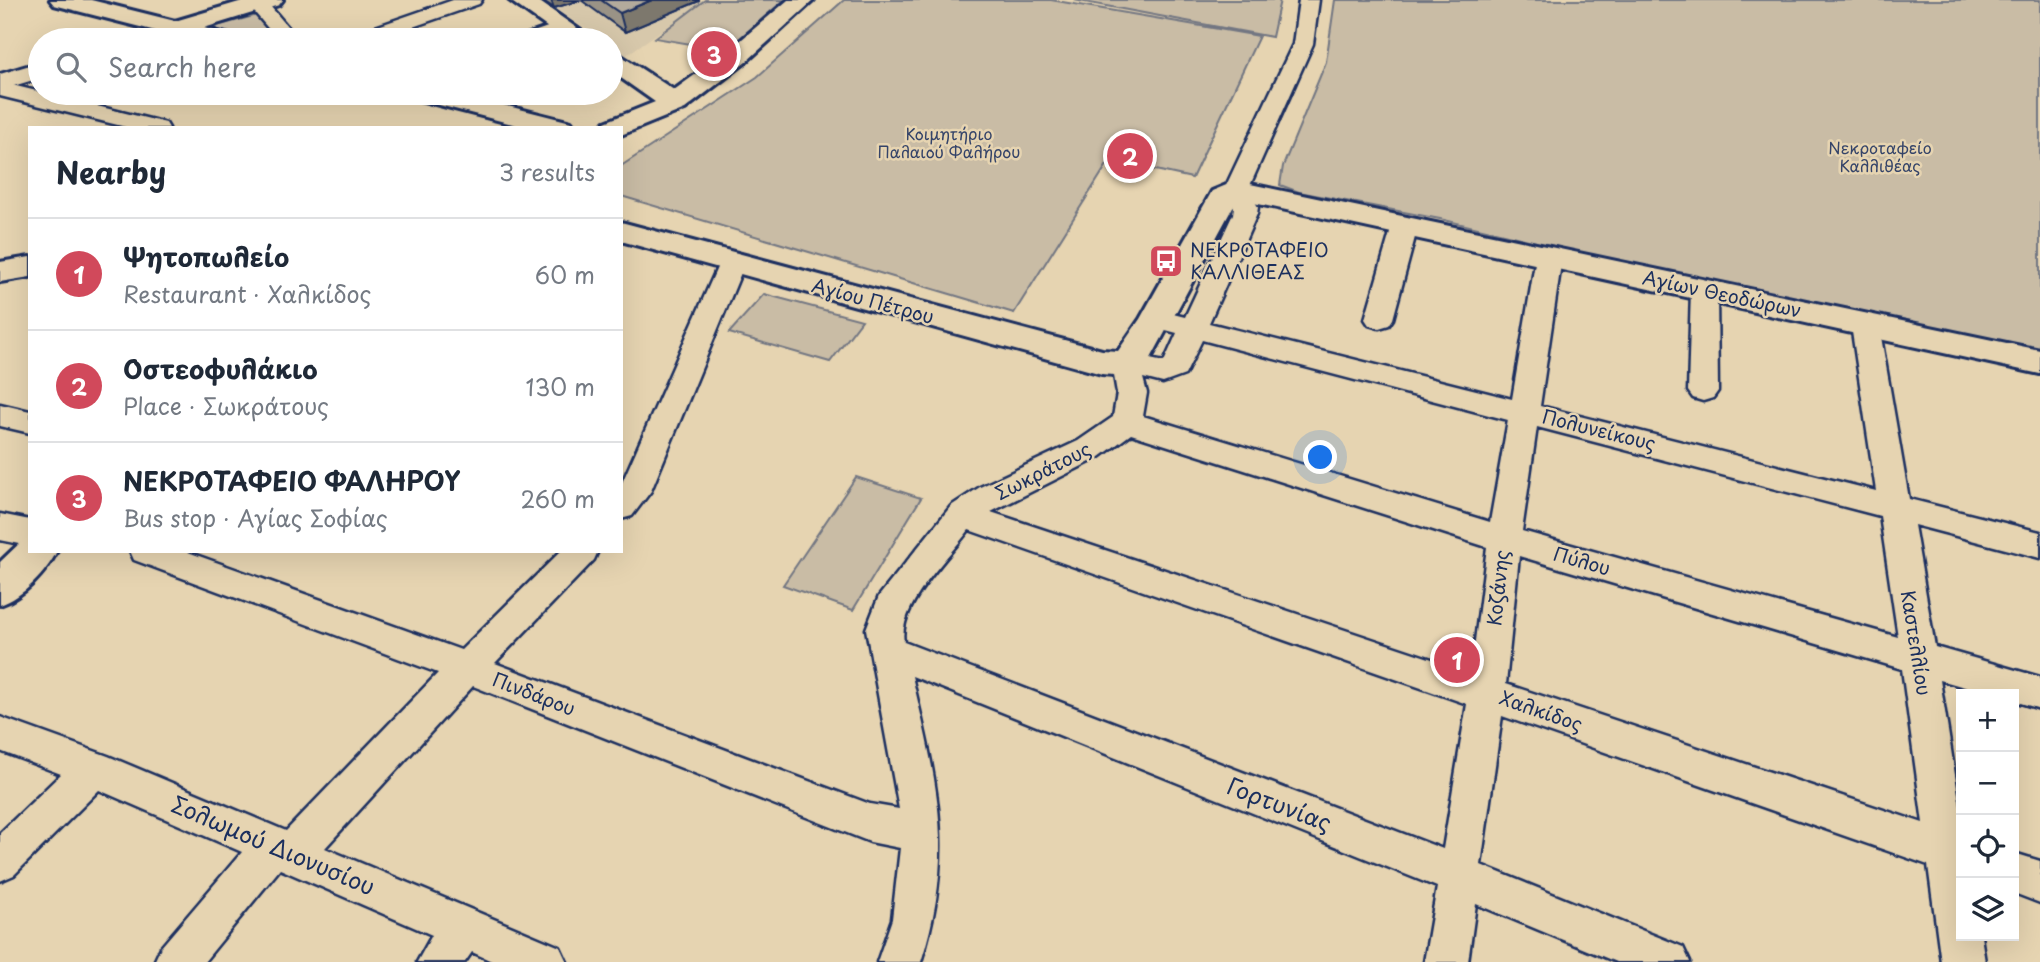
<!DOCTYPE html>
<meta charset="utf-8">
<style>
:root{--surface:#fff;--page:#f6f6f7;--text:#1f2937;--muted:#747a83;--line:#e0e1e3;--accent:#d1495b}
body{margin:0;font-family:"Playpen Sans",sans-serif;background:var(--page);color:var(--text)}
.controls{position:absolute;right:21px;bottom:21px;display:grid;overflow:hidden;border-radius:0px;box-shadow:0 7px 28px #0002}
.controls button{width:63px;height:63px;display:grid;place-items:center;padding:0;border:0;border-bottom:2px solid var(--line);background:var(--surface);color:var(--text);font:35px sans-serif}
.you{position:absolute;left:1321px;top:458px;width:24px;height:24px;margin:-18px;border:5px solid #fff;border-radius:50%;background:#1a73e8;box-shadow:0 0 0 10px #1a73e833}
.badge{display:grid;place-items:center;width:46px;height:46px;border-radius:50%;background:var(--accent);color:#fff;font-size:23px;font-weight:700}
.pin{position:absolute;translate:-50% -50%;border:4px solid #fff;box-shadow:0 2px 7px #0006}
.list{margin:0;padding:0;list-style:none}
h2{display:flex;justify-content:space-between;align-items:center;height:91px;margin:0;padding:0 28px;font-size:30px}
h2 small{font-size:23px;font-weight:400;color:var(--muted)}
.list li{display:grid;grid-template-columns:46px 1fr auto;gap:21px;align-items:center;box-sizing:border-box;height:112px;padding:0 28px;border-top:2px solid var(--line)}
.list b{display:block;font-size:26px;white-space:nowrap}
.list p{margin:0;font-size:23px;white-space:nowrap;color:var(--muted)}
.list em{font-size:23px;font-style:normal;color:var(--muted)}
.icon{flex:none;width:38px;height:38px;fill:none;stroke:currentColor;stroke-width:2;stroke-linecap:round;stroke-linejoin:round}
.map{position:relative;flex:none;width:2040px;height:962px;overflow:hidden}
.search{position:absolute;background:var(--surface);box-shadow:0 7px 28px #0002;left:28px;top:28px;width:595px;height:77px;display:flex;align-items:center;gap:18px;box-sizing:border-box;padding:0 24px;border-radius:38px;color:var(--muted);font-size:26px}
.panel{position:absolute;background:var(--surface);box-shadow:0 7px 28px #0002;left:28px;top:126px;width:595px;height:427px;border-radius:0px}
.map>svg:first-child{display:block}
.built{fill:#d7c8ab}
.green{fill:#c9bca5;stroke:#727682;stroke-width:2}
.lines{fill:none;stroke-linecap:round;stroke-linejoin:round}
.street-casing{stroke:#1b2f5e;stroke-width:5}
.secondary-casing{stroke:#1b2f5e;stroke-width:6}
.street{fill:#e6d4b1;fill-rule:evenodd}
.secondary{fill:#e6d4b1;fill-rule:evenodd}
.wall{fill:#9a9386;stroke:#1b2f5e;stroke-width:2}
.shaded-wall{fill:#7d786d;stroke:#1b2f5e;stroke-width:2}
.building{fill:#b3ab9c;stroke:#1b2f5e;stroke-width:2}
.labels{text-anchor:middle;stroke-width:5;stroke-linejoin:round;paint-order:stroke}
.far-park-label{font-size:16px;fill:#354469;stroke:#e6d4b1}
.poi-label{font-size:19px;fill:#1b2f5e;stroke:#e6d4b1;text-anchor:start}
.street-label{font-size:19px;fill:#1b2f5e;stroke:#e6d4b1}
.near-street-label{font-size:23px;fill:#1b2f5e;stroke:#e6d4b1}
</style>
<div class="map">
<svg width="2040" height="962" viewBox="0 0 2040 962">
<rect width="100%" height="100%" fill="#e6d4b1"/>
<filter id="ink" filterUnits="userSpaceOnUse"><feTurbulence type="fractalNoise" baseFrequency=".0143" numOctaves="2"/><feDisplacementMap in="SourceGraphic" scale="14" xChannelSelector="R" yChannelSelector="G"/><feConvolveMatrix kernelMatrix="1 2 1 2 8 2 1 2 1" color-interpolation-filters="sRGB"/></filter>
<g filter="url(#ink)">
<path class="built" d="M543 0H705L625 56 611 46V40H602Z"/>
<path class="green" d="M705 0H784L726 50 655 38Z
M844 0H1051L1259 36 1192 178 1110 160 1014 313 621 196V166L757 77Z
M1074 0H1280L1272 37Z
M1335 0H2040V349L1667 273 1440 219 1299 192 1280 185 1283 166 1326 62Z
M261 14 284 40H243L206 29Z
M764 294 862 320 830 362 729 333Z
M856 477 921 498 853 610 783 585Z"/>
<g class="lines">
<g class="street-casing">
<path id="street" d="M244 0H265L299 40H278Z
M453 0H482L479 4 375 40H346L349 36Z
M1299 0H1319L1313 44 1248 190 1258 207 1257 214 1209 323 1512 399 1536 257 1540 251H1558L1562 257 1540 406 1876 491 1851 325 1855 319 1865 316 1875 319 1879 325 1909 499 2040 532V558L1914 525 1935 647 2040 677V709L2014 701V694H1989L1940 680 1961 813V936H1981L1985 962H1941L1928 865 1502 716 1481 865 1683 947 1690 962H1616L1476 904 1468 962H1424L1437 887 912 676C937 784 956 853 921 962H877L892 919 900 848 870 842 473 686 325 848 560 947 567 962H494L472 952 465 962H417L432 935 280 869 204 962H154L161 947 242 852 99 790 14 875 0 881V833L61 774 0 751V717L108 756 286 831 438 673 134 560 130 551H185L461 650 561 551H598L594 560 495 663 870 804 899 809 866 629 879 596 951 506 980 487 1078 441 1113 417 1117 393 1112 364 1116 357 1126 354 1164 362 1177 333 1147 325 1143 319 1147 313 1157 310 1185 317 1233 214 1234 207 1224 190 1293 44ZM1202 340 1508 420 1490 522 1143 416 1147 393 1143 378 1163 383 1185 375ZM1537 427 1880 516 1898 637 1522 531ZM1131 434 1487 547 1471 672 991 512 1100 457ZM969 530 1467 704 1443 849 904 642C897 607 948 558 969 530ZM1519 556 1902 669 1923 823 1506 684Z
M562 22 569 24 572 28C560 42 536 41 519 40L522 36Z
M0 82 166 123 169 128H130L0 96Z
M1405 218 1414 221 1418 226 1393 319 1389 325 1379 328 1369 325 1365 319 1392 226 1396 221Z
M732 255 741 257 745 263 651 491 632 516 621 519V485L719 263 723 257Z
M1704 281 1713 284 1717 290 1718 391 1713 398 1703 401 1693 398 1688 391 1691 290 1695 284Z
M0 404 30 411V433L0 426Z
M0 514 30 520V546L0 540Z
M2014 853 2040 861V903L2014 893Z"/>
</g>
<g class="secondary-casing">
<path id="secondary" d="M50 0H91L175 21 246 0H283L279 5 204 28 229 35 232 40H191L54 5Z
M509 0H537L594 40H565Z
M788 0H814L746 62 685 109 621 135V128H601L605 122 655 102 611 71V52L620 55 674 90 728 51Z
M40 62V78L0 90V74Z
M412 93H456L571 122 575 128H528L416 99Z
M1236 181 2040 350V374L1240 200 1235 203 1149 362C1134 377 1122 376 1102 374L621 241V222L1102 350 1118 351 1140 319 1212 191Z
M30 257V277L0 282V262Z
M30 537V551H57C46 573 23 597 0 605V562L23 540Z"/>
</g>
<use href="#street" class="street"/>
<use href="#secondary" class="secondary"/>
</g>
<path class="wall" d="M542 0H699V1L625 32 581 0 554 8Z"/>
<path class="shaded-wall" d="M551 0H581L554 8Z
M652 0H699V1L625 32 620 13Z"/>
<path class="building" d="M601 0H652L620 13Z"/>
</g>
<defs>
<g id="bus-square" transform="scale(1.75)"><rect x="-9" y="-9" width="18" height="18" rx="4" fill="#d1495b" stroke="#e6d4b1"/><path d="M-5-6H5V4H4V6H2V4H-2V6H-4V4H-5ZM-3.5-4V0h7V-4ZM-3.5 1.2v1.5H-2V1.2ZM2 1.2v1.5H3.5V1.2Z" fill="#fff"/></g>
</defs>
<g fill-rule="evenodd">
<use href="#bus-square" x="1166" y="261"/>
</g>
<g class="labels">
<g class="far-park-label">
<text x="949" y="140">Κοιμητήριο<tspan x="949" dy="18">Παλαιού Φαλήρου</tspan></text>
<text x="1880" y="154">Νεκροταφείο<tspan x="1880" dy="18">Καλλιθέας</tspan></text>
</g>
<g class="poi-label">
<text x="1190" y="257">ΝΕΚΡΟΤΑΦΕΙΟ<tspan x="1190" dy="22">ΚΑΛΛΙΘΕΑΣ</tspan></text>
</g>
<g class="street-label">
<text transform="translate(1722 294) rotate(12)" y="7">Αγίων Θεοδώρων</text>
<text transform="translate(873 301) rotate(15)" y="7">Αγίου Πέτρου</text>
<text transform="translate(1599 430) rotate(14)" y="7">Πολυνείκους</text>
<text transform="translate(1043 471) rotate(-27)" y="7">Σωκράτους</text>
<text transform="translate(1582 561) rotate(16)" y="7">Πύλου</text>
<text transform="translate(1498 588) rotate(-84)" y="7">Κοζάνης</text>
<text transform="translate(1916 643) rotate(81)" y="7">Καστελλίου</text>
<text transform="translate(534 694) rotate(21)" y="7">Πινδάρου</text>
<text transform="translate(1541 711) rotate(19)" y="7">Χαλκίδος</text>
</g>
<g class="near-street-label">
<text transform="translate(1279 805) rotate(21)" y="8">Γορτυνίας</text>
<text transform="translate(273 846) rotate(23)" y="8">Σολωμού Διονυσίου</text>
</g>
</g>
</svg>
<div class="controls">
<button>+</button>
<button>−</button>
<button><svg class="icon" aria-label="locate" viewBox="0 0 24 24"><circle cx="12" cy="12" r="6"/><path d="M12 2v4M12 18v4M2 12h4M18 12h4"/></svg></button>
<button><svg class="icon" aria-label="layers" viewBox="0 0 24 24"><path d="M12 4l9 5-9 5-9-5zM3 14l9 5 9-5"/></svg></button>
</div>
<div class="you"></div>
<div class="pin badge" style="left:1457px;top:660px">1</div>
<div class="pin badge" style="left:1130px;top:156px">2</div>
<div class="pin badge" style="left:714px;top:54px">3</div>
<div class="search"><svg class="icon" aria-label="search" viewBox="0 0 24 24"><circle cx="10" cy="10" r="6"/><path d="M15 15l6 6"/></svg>Search here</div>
<section class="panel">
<h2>Nearby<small>3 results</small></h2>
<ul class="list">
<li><span class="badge">1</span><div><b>Ψητοπωλείο</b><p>Restaurant · Χαλκίδος</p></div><em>60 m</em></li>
<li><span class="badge">2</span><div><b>Οστεοφυλάκιο</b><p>Place · Σωκράτους</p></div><em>130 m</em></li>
<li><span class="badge">3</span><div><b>ΝΕΚΡΟΤΑΦΕΙΟ ΦΑΛΗΡΟΥ</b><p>Bus stop · Αγίας Σοφίας</p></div><em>260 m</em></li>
</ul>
</section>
</div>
